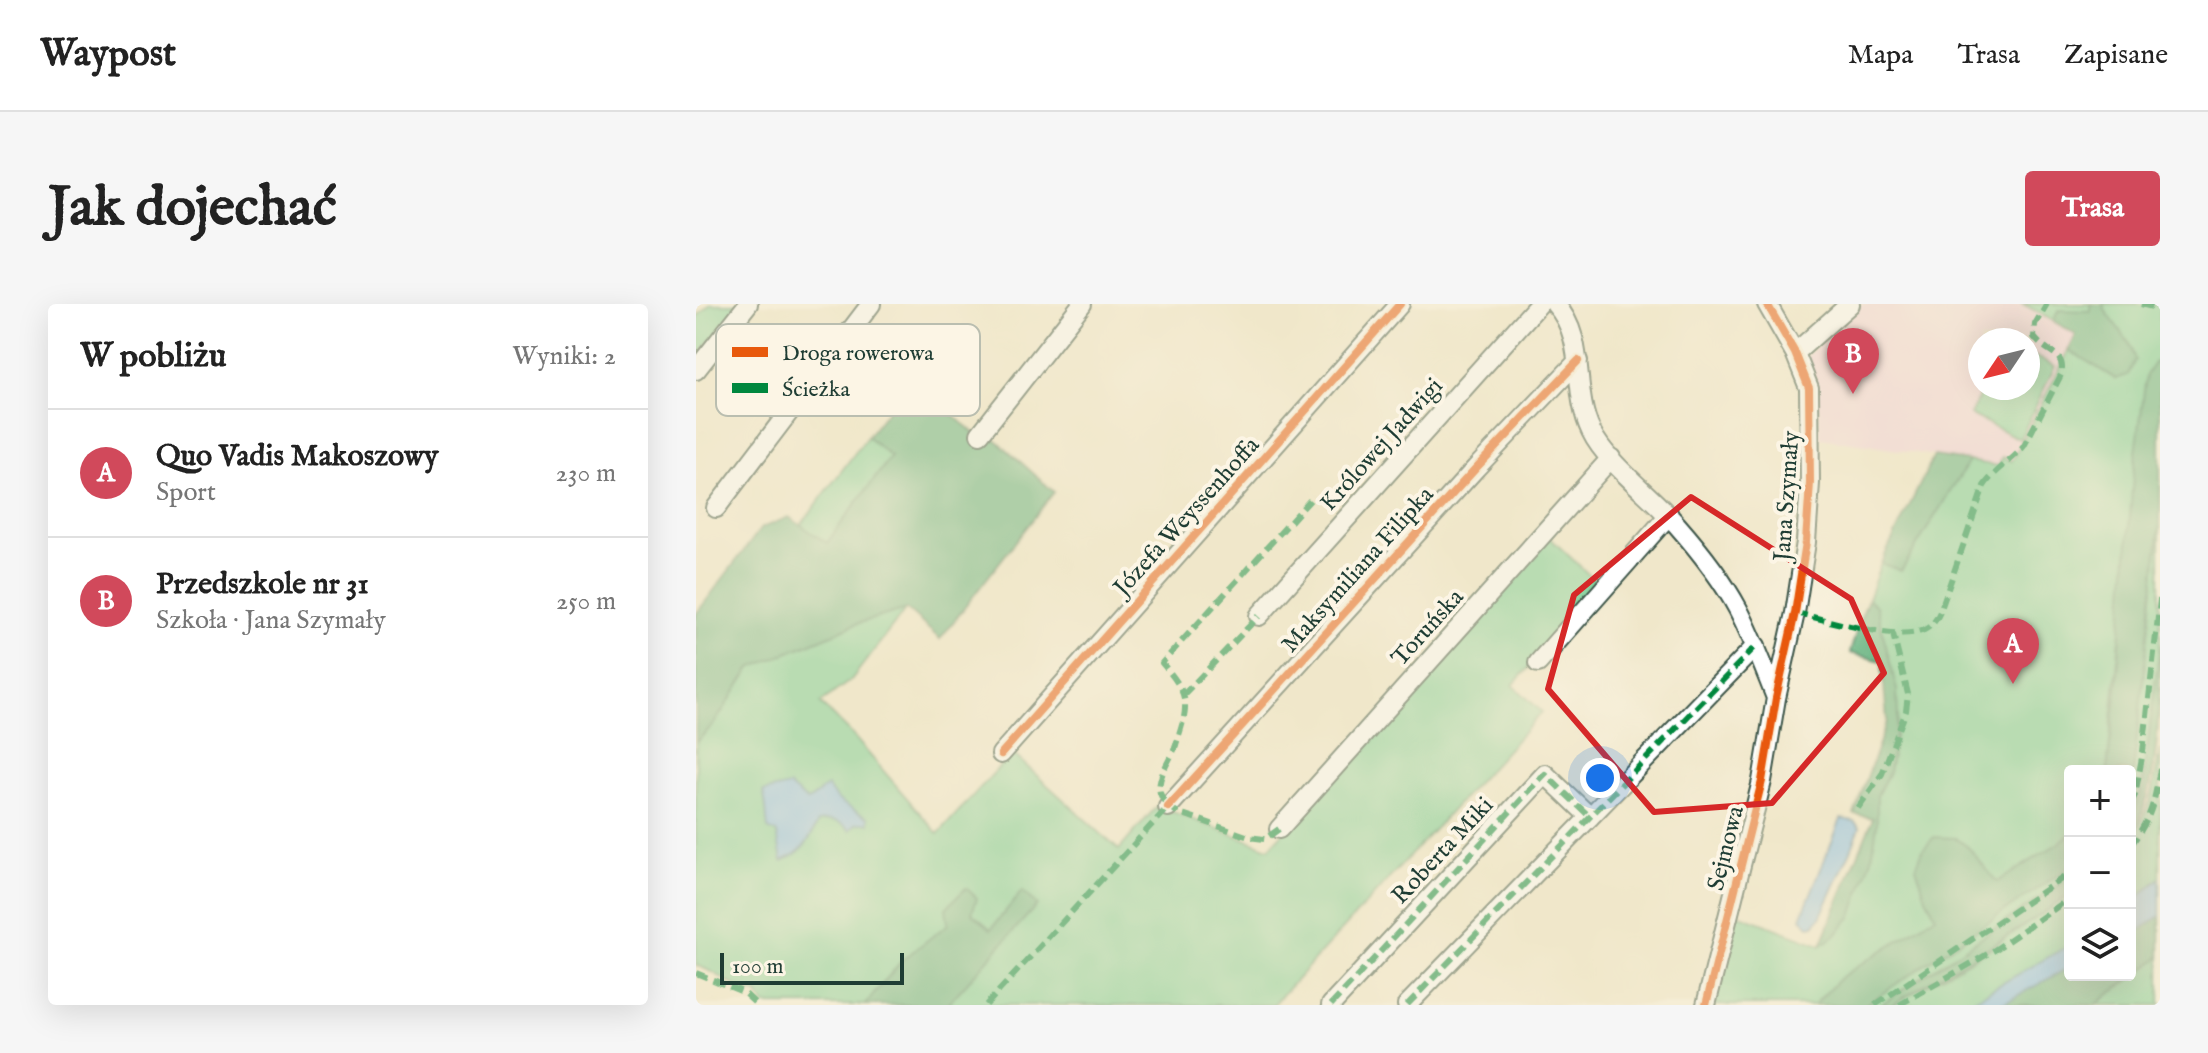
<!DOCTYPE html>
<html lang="pl">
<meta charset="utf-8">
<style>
:root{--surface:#fff;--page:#f6f6f6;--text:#222;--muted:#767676;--line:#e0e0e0;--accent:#d1495b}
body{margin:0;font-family:"IM FELL English",serif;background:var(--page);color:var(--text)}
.controls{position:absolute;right:24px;bottom:24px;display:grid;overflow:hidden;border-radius:8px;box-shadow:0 8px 32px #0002}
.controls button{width:72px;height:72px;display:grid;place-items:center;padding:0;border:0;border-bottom:2px solid var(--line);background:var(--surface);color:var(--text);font:40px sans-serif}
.compass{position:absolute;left:1272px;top:24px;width:72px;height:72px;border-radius:50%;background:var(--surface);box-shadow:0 8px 32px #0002;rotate:235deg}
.scale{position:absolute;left:24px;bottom:20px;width:184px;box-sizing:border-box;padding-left:8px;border:4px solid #1f3d34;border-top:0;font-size:22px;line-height:28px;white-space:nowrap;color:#1f3d34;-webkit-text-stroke:6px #fcf5e5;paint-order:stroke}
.you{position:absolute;left:904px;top:474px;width:28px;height:28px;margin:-20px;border:6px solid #fff;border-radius:50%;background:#1a73e8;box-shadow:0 0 0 12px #1a73e833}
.badge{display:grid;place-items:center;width:52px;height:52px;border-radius:50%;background:var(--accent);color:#fff;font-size:26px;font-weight:700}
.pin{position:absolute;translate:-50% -66px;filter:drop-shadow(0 2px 4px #0008)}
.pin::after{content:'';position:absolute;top:42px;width:28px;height:24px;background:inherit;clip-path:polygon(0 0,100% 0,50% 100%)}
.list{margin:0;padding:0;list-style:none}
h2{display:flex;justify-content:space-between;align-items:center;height:104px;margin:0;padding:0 32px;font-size:34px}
h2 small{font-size:26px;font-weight:400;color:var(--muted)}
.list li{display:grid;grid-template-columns:52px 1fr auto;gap:24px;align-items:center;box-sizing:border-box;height:128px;padding:0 32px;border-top:2px solid var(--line)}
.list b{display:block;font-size:30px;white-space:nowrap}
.list p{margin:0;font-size:26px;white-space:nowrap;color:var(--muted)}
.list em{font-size:26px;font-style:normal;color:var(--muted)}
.icon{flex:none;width:44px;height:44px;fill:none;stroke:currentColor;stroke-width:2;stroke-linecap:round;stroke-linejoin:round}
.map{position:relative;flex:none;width:1464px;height:701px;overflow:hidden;border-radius:8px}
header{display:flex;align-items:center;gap:48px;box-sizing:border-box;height:112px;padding:0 40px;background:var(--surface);border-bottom:2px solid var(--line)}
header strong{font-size:38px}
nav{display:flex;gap:44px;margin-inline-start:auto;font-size:28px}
.intro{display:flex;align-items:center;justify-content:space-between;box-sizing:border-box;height:192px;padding:0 48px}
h1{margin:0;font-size:56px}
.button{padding:20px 36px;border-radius:8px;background:var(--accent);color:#fff;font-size:28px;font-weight:700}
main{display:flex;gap:48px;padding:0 48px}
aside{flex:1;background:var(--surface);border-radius:8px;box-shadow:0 8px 32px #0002}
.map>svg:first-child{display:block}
.built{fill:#f3cfdf;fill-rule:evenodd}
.green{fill:#75ce94;stroke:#4a8664;stroke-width:2}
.forest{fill:#60b17e;stroke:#407759;stroke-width:2}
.water{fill:#76b5e9;stroke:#4a798e;stroke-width:2}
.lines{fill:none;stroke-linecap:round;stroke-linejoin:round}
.minor-casing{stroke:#3e564a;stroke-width:22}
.minor{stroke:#fff;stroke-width:18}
.quiet{stroke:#00873e;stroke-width:6;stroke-dasharray:12 6;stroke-linecap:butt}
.cycleway-casing{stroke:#fcf5e5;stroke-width:13}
.cycleway{stroke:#e8590c;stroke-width:8}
.marked{fill:none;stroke:#d62828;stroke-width:6;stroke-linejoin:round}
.labels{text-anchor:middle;stroke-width:8;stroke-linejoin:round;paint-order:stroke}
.street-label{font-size:24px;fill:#1f3d34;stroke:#fcf5e5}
.key{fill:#fcf5e5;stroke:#babeb0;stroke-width:2}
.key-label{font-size:22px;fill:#1f3d34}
</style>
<header>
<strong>Waypost</strong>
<nav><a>Mapa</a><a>Trasa</a><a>Zapisane</a></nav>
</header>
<div class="intro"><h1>Jak dojechać</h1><a class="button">Trasa</a></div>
<main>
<aside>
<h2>W pobliżu<small>Wyniki: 2</small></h2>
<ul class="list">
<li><span class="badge">A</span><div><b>Quo Vadis Makoszowy</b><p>Sport</p></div><em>230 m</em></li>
<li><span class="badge">B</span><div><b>Przedszkole nr 31</b><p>Szkoła · Jana Szymały</p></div><em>250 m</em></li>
</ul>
</aside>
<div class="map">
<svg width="1464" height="701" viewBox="0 0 1464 701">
<rect width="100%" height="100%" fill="#fcf5e5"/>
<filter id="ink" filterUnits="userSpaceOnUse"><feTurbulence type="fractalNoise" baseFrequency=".0125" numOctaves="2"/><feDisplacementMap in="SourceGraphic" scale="16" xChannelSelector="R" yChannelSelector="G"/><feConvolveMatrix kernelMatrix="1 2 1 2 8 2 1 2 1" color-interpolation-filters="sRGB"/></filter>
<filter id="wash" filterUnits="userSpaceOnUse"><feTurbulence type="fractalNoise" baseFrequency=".006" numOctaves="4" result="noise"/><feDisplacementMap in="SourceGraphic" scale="32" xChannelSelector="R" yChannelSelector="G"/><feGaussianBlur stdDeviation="1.8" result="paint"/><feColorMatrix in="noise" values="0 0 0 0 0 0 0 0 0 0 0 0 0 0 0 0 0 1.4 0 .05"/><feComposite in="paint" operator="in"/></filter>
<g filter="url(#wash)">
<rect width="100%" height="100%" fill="#f0e7ca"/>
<path class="built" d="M1166 0H1327L1380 31 1313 163 1124 134 1122 90 1110 53ZM1284 36H1332V84H1284Z"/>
<path class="green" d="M14 0H44L0 55V14Z
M1327 0H1394L1396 7H1363L1357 17Z
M1407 0H1464V56L1458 59 1423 342 1411 467H1374V530L1363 539 1301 579 1272 543 1259 534 1230 593 1240 612 1144 674 1118 701H1015L1037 608 1124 641 1139 632 1181 521V491L1193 468 1202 414 1180 302 1172 295 1185 259 1205 267 1273 157 1303 162 1306 153 1316 157 1373 46 1419 75Z
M1332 49 1359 62 1324 135 1274 111 1287 84H1332Z
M171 133 195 152 130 240 105 221Z
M1464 220V340L1446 486 1434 515V480L1437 468Z
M853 233 905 282 817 381 846 408 577 701H69L61 690 34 679 16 668 0 661V438L17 421 55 364 160 320 210 305 155 376 124 399 153 427 242 530 316 449 423 546 461 502 573 544Z
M1464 446V574L1434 601V536L1441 527 1455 496Z
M1374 561V574L1184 701H1169Z
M1374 590V641L1268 701H1196L1295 644Z
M1464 653V701H1399L1455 660Z"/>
<path class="forest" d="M1394 0H1407L1409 6 1433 39 1439 56 1432 71 1420 75 1373 46 1380 31 1357 17 1363 6 1395 7Z
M1464 56V220L1437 468 1434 480V467H1411L1421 383 1437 172 1450 71 1458 59Z
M230 57 263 82 247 103 287 136 293 129 358 188 244 335 210 305 160 320 55 364 17 421 0 438V310L65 224 93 213 131 239 195 153 171 133Z
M1238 152 1273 157 1205 267 1185 259Z
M1172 295 1180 302 1201 386 1202 414 1193 468 1181 491V521L1176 554 1156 612 1139 632 1125 641 1177 514 1158 510 1191 417 1186 357 1154 349 1163 318Z
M1464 340C1464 403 1464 484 1434 536V515L1446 486 1448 473Z
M1374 530V561L1368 567 1169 701H1118L1144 674 1240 612 1230 593 1220 563 1227 545 1238 533 1259 534 1272 543 1301 578 1363 539Z
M1374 574V590C1318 632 1255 663 1196 701H1184Z
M270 584 281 594 276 609 295 625 326 587 341 601 251 701H169L206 656 252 620 250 604Z
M1464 612V653L1399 701H1304L1374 663V671H1434V633Z"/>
<path class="water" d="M93 482 111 497C122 493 123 485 132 482 138 498 157 505 172 513L173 519H161L154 526C144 516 136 515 122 518 113 538 106 549 86 557L81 529 72 525C70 512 71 500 67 488Z
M1145 515 1158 517 1164 523 1155 546 1124 614 1118 621 1113 622 1105 614Z
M1464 574V612L1434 633V601Z
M1374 641V663L1304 701H1268Z"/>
</g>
<g filter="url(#ink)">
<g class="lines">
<g class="minor-casing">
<path id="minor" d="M859 0C892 36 875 86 895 127 910 159 957 193 981 221 1003 246 1026 275 1042 305 1057 334 1068 364 1080 394
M1099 49 1154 0
M0 66 52 0
M284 130 386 0
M20 204 175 0
M563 312 843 0
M842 359 973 211
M305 450 704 0
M472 503 780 164 882 57
M583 525 915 154
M635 701 849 470 894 513
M711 701 1060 342
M1010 701 1066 477 1080 394 1099 309 1110 238 1114 179 1113 84 1099 49 1071 0"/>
</g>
<use href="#minor" class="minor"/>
<path class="quiet" d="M1445 0 1464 5
M1099 309C1130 315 1200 338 1228 326 1238 321 1243 312 1246 302L1288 182C1299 166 1316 157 1328 142L1365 71C1371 48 1349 49 1338 33L1339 20 1351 0
M487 391 563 312
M1434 501 1439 491 1447 448 1464 295
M1162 504 1186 470 1210 407 1212 390 1197 330
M583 525 569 535 553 533 481 508C474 504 467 498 464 489 460 473 475 456 480 441 483 430 489 415 489 404 490 386 476 371 466 359L614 196
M1434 542C1456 513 1458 499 1464 465
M0 669 47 688 61 701
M290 701 472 503
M635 701 849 470 894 513
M711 701 1060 342
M1179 701 1374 569
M1203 701 1297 647 1374 594"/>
<g class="cycleway-casing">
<path id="cycleway" d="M305 450 704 0
M472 503 780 164 882 57
M1010 701 1066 477 1080 394 1099 309 1110 238 1114 179 1113 84 1099 49 1071 0"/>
</g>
<use href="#cycleway" class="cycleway"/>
</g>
</g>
<path d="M0 0H1464V701H0ZM995 193 1155 295 1188 369 1076 499 958 508 852 385 878 291Z" fill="#f0e7ca" fill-opacity=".55" fill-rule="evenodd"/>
<path class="marked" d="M995 193 1155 295 1188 369 1076 499 958 508 852 385 878 291Z"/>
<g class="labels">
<g class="street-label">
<text transform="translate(685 140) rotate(-48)" y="8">Królowej Jadwigi</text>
<text transform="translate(1090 192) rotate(-86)" y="8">Jana Szymały</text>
<text transform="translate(490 212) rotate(-48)" y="8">Józefa Weyssenhoffa</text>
<text transform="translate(661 265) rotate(-48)" y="8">Maksymiliana Filipka</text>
<text transform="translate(731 323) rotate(-48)" y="8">Toruńska</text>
<text transform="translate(1029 544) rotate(-76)" y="8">Sejmowa</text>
<text transform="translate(746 546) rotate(-47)" y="8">Roberta Miki</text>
</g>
</g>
<rect x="20" y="20" width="264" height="92" rx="12" class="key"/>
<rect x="36" y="43" width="36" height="10" fill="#e8590c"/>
<rect x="36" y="79" width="36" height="10" fill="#00873e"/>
<g class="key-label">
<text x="86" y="56">Droga rowerowa</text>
<text x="86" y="92">Ścieżka</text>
</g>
</svg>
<div class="controls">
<button>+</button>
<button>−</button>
<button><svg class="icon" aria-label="layers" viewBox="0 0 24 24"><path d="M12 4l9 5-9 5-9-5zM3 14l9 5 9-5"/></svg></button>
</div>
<svg class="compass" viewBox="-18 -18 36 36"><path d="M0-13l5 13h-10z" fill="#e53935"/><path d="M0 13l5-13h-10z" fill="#767676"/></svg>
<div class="scale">100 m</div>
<div class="you"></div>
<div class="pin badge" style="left:1317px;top:380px">A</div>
<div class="pin badge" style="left:1157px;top:90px">B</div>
</div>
</main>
